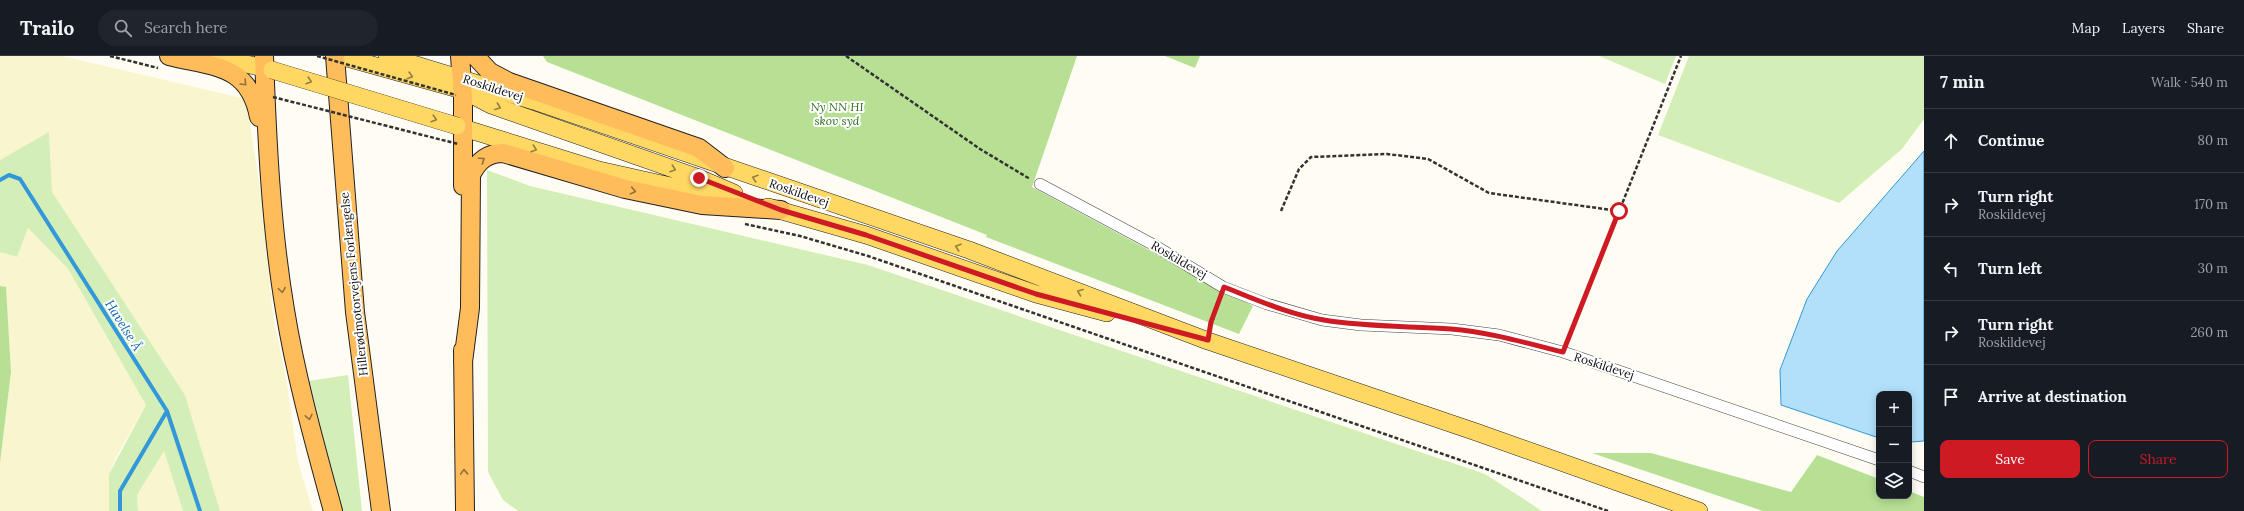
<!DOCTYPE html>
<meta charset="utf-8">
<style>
:root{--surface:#171b24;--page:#20242c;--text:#f1f3f6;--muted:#9ea1a6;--line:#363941;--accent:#ce1a23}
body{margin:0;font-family:Lora,serif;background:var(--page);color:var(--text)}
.controls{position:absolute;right:12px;bottom:12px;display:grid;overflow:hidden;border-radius:8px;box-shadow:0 2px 10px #0003}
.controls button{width:36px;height:36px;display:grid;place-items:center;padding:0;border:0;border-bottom:1px solid var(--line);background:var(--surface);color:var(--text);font:20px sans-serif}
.stop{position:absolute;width:12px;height:12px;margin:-9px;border:3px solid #ce1a23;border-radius:50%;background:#fff}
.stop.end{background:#ce1a23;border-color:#fff;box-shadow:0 1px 4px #0008}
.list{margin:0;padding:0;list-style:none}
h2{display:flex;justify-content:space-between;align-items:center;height:52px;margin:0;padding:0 16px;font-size:17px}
h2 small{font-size:13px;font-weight:400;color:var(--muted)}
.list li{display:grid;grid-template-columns:26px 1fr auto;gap:12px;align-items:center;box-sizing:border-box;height:64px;padding:0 16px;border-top:1px solid var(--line)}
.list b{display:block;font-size:15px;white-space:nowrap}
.list p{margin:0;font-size:13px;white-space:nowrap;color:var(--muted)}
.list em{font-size:13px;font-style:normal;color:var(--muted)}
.actions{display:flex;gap:8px;padding:12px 16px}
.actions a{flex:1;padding:9px 0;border:1px solid var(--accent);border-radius:8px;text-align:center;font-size:14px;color:var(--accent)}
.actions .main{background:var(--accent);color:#fff}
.icon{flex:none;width:22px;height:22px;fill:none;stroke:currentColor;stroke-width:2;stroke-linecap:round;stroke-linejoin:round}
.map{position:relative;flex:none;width:1924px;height:455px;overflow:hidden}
header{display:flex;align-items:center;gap:24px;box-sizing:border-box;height:56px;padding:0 20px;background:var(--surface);border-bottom:1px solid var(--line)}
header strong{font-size:19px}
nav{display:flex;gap:22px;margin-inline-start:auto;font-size:14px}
.search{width:280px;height:36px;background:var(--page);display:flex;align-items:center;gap:10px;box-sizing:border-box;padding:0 14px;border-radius:22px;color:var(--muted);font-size:15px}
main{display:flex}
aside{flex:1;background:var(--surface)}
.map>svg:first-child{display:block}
.farmland{fill:#f8f5cf}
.green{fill:#d4eeb8}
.forest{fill:#b7e095}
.water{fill:#b2e0fb;stroke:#3298d9}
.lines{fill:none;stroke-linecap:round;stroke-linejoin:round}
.stream{stroke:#3298d9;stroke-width:4}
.minor-casing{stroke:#434343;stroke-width:12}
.primary-casing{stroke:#212121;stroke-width:18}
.trunk-casing{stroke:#212121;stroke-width:20}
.path{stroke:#323232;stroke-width:2.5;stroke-dasharray:4 2;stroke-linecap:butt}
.minor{stroke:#fff;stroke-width:11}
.primary{stroke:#ffd863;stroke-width:17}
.trunk{stroke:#ffbc5a;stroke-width:18}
.primary-bridge-casing{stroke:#212121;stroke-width:18;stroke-linecap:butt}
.path-bridge{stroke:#323232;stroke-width:2.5;stroke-dasharray:4 2;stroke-linecap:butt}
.primary-bridge{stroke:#ffd863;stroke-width:17}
.oneway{stroke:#937e3e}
.oneway2{stroke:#936f39}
.route{stroke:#ce1a23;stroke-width:5}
.labels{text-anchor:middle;stroke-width:4;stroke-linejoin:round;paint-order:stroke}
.street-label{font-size:12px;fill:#101010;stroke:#fff}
.park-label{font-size:12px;font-style:italic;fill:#2b6f19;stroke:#fff}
.water-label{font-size:13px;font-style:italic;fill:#0c68ae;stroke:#fff}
</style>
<header>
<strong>Trailo</strong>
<div class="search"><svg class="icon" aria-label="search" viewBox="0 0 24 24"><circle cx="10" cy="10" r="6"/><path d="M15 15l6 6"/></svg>Search here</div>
<nav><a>Map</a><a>Layers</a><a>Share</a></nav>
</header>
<main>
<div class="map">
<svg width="1924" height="455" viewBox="0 0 1924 455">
<rect width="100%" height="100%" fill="#fffdf3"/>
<path class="farmland" d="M0 0H62L246 43 264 158 273 260 286 322 298 406 313 455H220L185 339 52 136 49 77 0 104Z
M28 172 68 213 146 349 116 401 109 418V455H0V407L11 316 6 232 0 230V196L17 201Z
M164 395 183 455H138L137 439Z"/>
<path class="green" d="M1599 0H1676L1665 28Z
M1689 0H1924V63L1902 93 1839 147 1658 79Z
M49 76 52 136 185 339 220 455H183L164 395 137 439 138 455H109V418L146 349 68 213 28 172 17 201 0 196V104Z
M487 114 530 130 868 209 1485 418 1542 455H518L503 444 488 416Z
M348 319 362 455H340L308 325Z"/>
<path class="forest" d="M543 0H1077L1032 131 1253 250 1239 278 986 181 987 179 547 6Z
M1165 0H1200L1195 12Z
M0 230 6 231 11 316 0 407Z
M1592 397H1651L1791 436 1817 399 1879 423V440H1909V435L1924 441V455H1763Z"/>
<path class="water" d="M1924 95V385L1911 386H1909V338H1879V382L1781 349 1780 314 1807 243 1837 195Z"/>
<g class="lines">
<path class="stream" d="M0 124 9 119 20 123 167 355 200 455
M120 455V435L167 355"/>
<g class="minor-casing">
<path id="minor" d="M1040 128 1152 188 1223 231 1267 248 1322 264 1361 269 1452 273 1499 279 1563 296 1879 404
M1909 415 1924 421"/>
</g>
<g class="primary-casing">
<path id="primary" d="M212 0 272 14
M340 0 462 34 491 49 699 122 734 137
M387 0 534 45 969 194 1208 285 1476 376 1699 455
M457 70 599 114 742 146
M768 151 866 179 1036 238 1107 257"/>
</g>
<g class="trunk-casing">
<path id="trunk" d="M169 0C213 11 249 8 259 61
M264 0C267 84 271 171 285 254 296 322 315 389 333 455
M335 0 355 256 381 455
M460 0 463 41V130
M475 0 490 16 509 26 699 92 725 112
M463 294 465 455
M463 306 470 252 471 119C478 105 487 97 503 97L625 133 702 149 781 154"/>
</g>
<path class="path" d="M110 0 158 12
M846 0 980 93 1030 123
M1281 155 1299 113 1311 101 1387 98 1428 103 1489 137 1619 155
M745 168 800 180 868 200 1608 455
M1211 270 1220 241
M1567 286 1681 0"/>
<use href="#minor" class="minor"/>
<use href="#primary" class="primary"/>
<use href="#trunk" class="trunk"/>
<g class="primary-bridge-casing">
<path id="primary-bridge" d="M272 14 457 70"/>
</g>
<path class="path-bridge" d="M317 0 456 39
M273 41 458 88"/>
<use href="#primary-bridge" class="primary-bridge"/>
</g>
<defs><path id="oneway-chevron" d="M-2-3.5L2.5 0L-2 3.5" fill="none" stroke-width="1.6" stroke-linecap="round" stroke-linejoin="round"/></defs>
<g class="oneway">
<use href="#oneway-chevron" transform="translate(410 20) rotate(16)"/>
<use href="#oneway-chevron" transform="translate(309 25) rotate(17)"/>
<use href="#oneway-chevron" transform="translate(498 51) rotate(20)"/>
<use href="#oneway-chevron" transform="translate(434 63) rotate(17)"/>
<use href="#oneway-chevron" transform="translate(534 93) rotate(18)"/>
<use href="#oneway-chevron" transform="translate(673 113) rotate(19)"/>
<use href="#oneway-chevron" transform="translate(755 122) rotate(-161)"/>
<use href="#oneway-chevron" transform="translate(958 191) rotate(-161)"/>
<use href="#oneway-chevron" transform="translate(1080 236) rotate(-159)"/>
</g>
<g class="oneway2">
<use href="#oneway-chevron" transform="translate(244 27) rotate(46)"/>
<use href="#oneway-chevron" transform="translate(482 104) rotate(-35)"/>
<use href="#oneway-chevron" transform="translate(633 135) rotate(12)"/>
<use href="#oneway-chevron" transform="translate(282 234) rotate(82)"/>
<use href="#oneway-chevron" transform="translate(309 361) rotate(77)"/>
<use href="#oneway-chevron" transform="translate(464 416) rotate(-92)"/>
</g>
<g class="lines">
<path class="route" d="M699 122 781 154 866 179 1036 238 1208 284 1211 266 1224 231C1255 243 1290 259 1324 264 1366 271 1408 270 1451 273 1489 276 1526 287 1563 296L1619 155"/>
</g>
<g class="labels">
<g class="street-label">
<text transform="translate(493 32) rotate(18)" y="4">Roskildevej</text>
<text transform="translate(799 137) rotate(19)" y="4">Roskildevej</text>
<text transform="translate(1179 204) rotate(30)" y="4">Roskildevej</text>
<text transform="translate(354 228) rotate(-96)" y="4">Hillerødmotorvejens Forlængelse</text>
<text transform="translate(1604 310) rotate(18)" y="4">Roskildevej</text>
</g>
<g class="park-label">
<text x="837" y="55">Ny NN HI<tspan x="837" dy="14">skov syd</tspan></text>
</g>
<g class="water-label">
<text transform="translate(124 269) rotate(58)" y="5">Havelse Å</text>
</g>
</g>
</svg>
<div class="controls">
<button>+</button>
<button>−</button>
<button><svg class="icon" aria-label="layers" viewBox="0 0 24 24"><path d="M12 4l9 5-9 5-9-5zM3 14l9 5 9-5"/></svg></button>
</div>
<div class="stop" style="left:1619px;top:155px"></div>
<div class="stop end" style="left:699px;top:122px"></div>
</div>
<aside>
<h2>7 min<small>Walk · 540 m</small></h2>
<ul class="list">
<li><svg class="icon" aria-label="ahead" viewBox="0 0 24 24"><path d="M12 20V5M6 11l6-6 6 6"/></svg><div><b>Continue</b></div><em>80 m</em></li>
<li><svg class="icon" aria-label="right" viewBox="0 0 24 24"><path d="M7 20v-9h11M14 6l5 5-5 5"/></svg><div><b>Turn right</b><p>Roskildevej</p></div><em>170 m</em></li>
<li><svg class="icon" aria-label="left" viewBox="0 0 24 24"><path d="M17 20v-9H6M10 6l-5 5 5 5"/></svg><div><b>Turn left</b></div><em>30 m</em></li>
<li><svg class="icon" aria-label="right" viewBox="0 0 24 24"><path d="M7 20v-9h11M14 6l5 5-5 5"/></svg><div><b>Turn right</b><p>Roskildevej</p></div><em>260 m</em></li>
<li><svg class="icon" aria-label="arrive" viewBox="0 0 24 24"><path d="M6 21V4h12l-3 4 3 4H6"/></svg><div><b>Arrive at destination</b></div></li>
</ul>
<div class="actions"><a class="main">Save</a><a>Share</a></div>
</aside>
</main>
